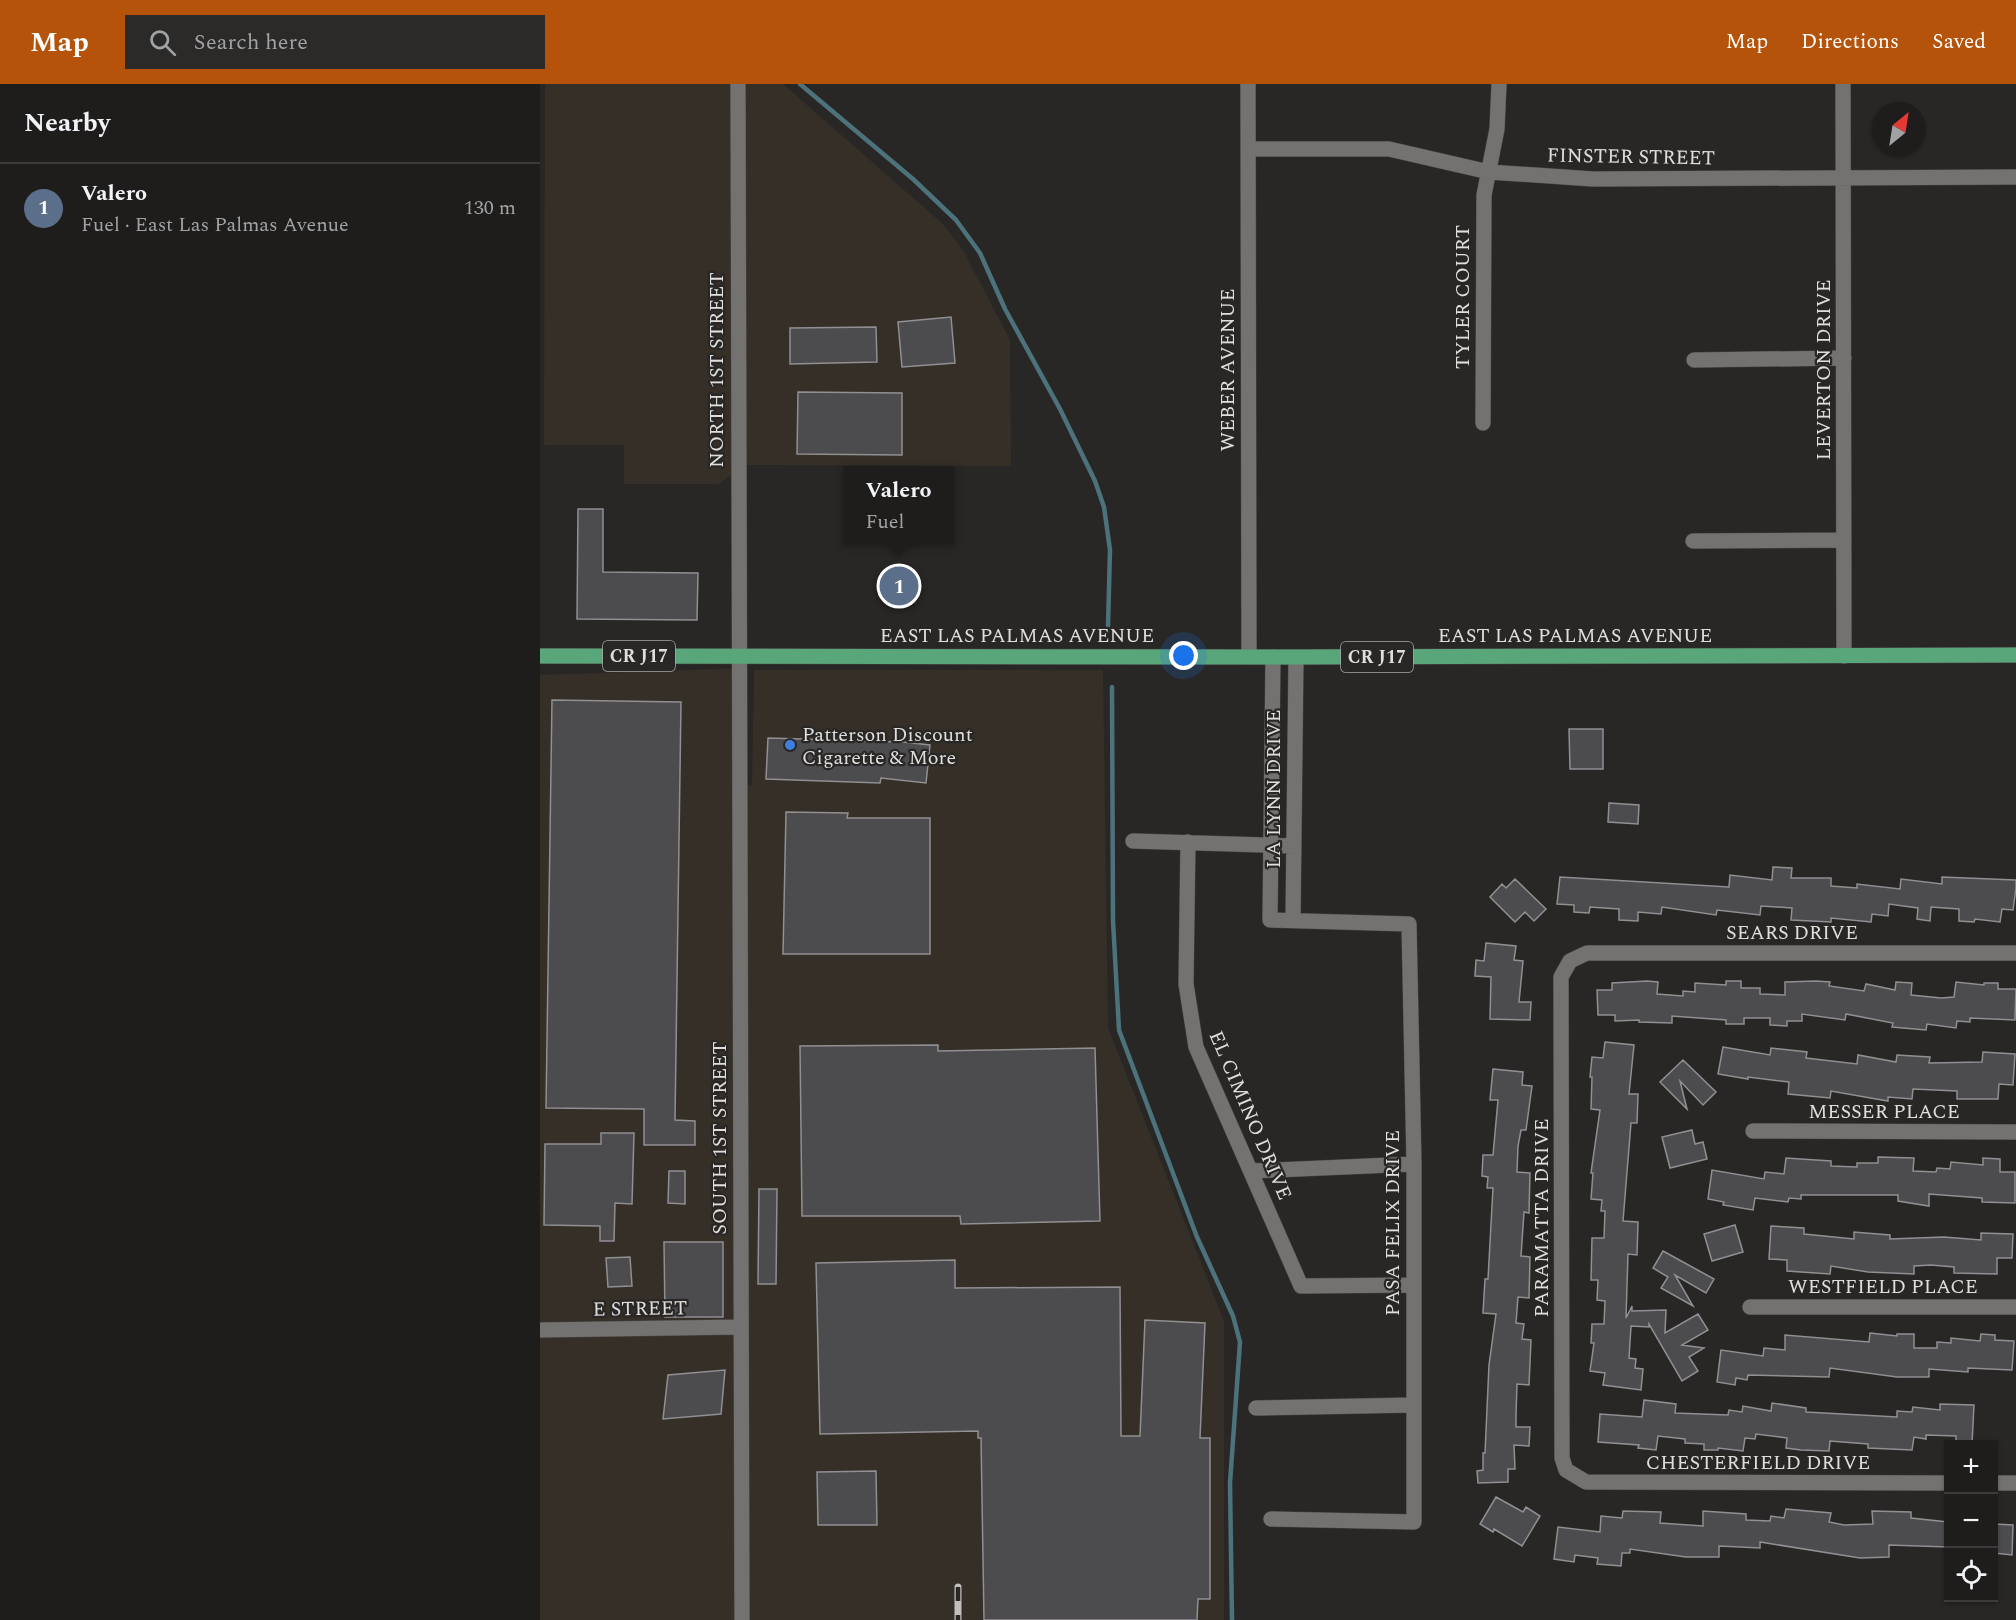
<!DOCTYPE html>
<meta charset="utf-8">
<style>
:root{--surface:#1f1d1c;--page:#2c2a29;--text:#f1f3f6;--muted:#a1a2a3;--line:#3c3b3b;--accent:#b45309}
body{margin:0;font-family:Spectral,serif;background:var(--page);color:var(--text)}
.controls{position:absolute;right:18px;bottom:18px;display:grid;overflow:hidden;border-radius:0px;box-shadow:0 2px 4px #0004}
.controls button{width:54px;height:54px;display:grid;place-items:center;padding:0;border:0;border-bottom:2px solid var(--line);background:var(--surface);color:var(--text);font:30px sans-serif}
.compass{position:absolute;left:1332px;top:18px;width:54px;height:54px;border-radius:50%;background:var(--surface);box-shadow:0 2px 4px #0004;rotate:30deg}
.you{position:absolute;left:644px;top:572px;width:21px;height:21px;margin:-15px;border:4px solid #fff;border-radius:50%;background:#1a73e8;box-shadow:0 0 0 9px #1a73e833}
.badge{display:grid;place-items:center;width:39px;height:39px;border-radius:50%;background:var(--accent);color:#fff;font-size:20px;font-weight:700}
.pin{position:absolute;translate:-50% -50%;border:3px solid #fff;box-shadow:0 2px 6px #0006}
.popup{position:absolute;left:303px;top:382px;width:111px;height:78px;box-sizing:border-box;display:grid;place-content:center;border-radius:0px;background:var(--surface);filter:drop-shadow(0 2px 4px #0005);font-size:20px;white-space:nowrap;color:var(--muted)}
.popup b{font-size:22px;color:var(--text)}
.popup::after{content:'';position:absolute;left:50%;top:100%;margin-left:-12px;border:12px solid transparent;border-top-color:var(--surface)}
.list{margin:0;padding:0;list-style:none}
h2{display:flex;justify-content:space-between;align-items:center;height:78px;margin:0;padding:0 24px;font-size:26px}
h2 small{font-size:20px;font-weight:400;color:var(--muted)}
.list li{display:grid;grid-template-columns:39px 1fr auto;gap:18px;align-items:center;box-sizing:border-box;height:90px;padding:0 24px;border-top:2px solid var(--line)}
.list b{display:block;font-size:22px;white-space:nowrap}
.list p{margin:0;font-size:20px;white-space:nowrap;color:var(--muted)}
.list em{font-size:20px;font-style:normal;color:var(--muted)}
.icon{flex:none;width:33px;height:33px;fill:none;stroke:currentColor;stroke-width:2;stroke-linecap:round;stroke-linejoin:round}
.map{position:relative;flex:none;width:1476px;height:1536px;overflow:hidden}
header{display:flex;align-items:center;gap:36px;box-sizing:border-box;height:84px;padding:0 30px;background:var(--accent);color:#fff}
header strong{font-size:28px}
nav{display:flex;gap:33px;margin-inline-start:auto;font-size:21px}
.search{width:420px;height:54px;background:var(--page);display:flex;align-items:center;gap:15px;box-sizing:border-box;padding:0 21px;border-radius:0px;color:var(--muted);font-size:22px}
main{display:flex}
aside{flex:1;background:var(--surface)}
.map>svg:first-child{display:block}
.built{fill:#352f28}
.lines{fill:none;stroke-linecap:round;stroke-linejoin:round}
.stream{stroke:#4c727c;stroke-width:4.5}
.building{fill:#4c4b4e;stroke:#908f92;stroke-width:1.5}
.street-casing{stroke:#484644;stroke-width:16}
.primary-casing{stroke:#484644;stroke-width:16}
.street{stroke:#747270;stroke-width:15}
.primary{stroke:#5aa67b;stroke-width:15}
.rail-casing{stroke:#c2c0bf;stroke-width:7}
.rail{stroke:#292725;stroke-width:4.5;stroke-dasharray:14;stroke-linecap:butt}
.shop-dot{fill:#3f7fe0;stroke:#292725;stroke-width:2}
.labels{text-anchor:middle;stroke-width:4.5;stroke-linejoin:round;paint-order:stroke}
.shield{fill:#292725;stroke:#a9a7a6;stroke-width:1.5}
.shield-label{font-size:18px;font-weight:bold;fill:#e0dedd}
.street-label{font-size:20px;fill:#e0dedd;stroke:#292725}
.poi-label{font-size:20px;fill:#e0dedd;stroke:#292725;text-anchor:start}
</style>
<header>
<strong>Map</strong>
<div class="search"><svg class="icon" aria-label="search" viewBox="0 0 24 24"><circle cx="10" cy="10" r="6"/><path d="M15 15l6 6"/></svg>Search here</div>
<nav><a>Map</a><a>Directions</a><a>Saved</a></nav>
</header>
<main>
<aside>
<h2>Nearby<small></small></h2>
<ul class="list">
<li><span class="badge" style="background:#5c6f8a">1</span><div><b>Valero</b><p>Fuel · East Las Palmas Avenue</p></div><em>130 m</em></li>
</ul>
</aside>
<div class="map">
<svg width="1476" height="1536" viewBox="0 0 1476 1536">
<rect width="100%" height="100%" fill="#292725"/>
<path class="built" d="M5 0H243L404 141 424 168 470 256 471 382 207 381 178 400H84V361H4Z
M208 584 205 702 212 701 214 586H563L568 944 684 1237V1536H0V591Z"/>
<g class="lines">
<path class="stream" d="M260 0 373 95 416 136 440 169 465 225 520 325 555 397 564 423 570 466 568 542
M572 603 573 837 579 946 657 1153 693 1232 700 1258 690 1399 692 1536"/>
</g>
<path class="building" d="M411 233 415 279 362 283 358 238Z
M336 243 337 278 250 280V244Z
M258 308 362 309V371L257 370Z
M38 425H63V488L158 489 157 536 37 535Z
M12 616 141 618 135 1036 155 1037V1061H104V1025L6 1024Z
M1029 645H1063V685H1030Z
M228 654 363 658 390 661 386 699 341 694 340 699 226 695Z
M1069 719 1099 721 1098 740 1068 738Z
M246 728 308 729 307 734H390V870H243Z
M1233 783 1252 784 1251 794H1291V802L1317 804V800L1360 805 1361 795 1402 800V793L1476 796V804L1473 826 1462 825 1460 838 1435 835 1434 838 1419 837V825L1391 823 1390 837 1377 835 1378 824 1349 820 1348 832 1332 830 1331 838 1291 834V838L1251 836 1252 824 1221 822 1220 831 1177 826 1176 831 1122 823 1121 830 1098 828V837L1079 836V825L1050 823 1049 829 1034 828V821L1017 820 1020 793 1189 803 1190 791 1232 796Z
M975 795 1006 825 994 837 985 828 975 838 950 813 962 800 966 804Z
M946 859 976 862 974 876 983 877 979 918H991L990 936 950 935 951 893 935 892 936 876 944 877Z
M1107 897 1118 898 1117 910 1143 912V907L1155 908V899L1186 901V897H1201V904H1220V910L1245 911V898L1276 897 1290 898 1289 902 1324 907 1326 900 1355 906 1356 898 1372 899 1371 911 1401 914 1414 913 1416 898 1444 901V899H1458V905H1476L1475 936 1430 934V938L1417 937 1416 944 1387 940 1386 946 1352 943 1353 939 1306 930 1305 936 1262 930V937H1247V942L1230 941V934H1204V940H1186V936L1132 932V939L1099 938V936L1075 937V931H1058L1057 906H1072V899Z
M1065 958 1094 961 1089 1010H1098L1097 1039H1091L1083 1137 1098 1138 1097 1171 1088 1170 1086 1234 1092 1222V1227L1126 1226 1125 1249 1158 1230 1168 1246 1142 1261 1164 1264 1149 1273 1158 1287 1142 1297 1109 1240V1243L1091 1242 1089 1274 1096 1275 1095 1284 1103 1285 1101 1306 1063 1301 1065 1289 1050 1287 1054 1259H1051L1052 1240H1064L1065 1217 1057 1216 1058 1196H1051L1052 1154H1064L1065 1127H1061L1062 1116 1051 1115 1053 1089H1051L1060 1026 1051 1025 1052 993H1050L1052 973 1063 974Z
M398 961V967L555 964 560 1137 421 1140 420 1132H262L260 962Z
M1183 963 1230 971 1231 964 1267 968 1266 974 1317 980 1318 971 1356 978 1357 971 1390 973 1389 979 1442 978 1443 968 1475 970 1473 1001 1459 1000 1458 1015H1417V1007L1373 1005 1372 1015 1348 1013V1017L1291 1007 1290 1014 1248 1010 1249 998 1208 993V995L1178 990Z
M1143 976 1176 1008 1163 1021 1140 997 1147 1025 1120 998Z
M953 985 983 988 982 1001 992 1002 986 1046H981L978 1062 977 1088 990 1089 989 1129 984 1128 981 1172 990 1173 989 1214 978 1213 976 1239 984 1240 982 1255 991 1256 989 1301 977 1300 976 1331V1343H990L989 1362 974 1361 975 1385H968V1398L938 1399 937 1387 943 1386V1369H945L949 1281 956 1230 943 1229 945 1195H948L953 1104H947L948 1093 942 1092 943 1071H953L958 1016H950Z
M1152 1046 1155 1060 1163 1058 1167 1075 1130 1084 1122 1053Z
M61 1049H94L92 1120 75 1119 74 1157H60V1142L4 1141 5 1060H61Z
M1338 1073 1374 1074 1373 1087 1396 1088 1397 1084 1410 1085 1411 1078 1443 1081V1074L1460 1075V1088H1475V1119L1442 1118V1114L1389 1110V1122L1358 1117V1111H1261V1115L1249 1114 1248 1118 1215 1114 1213 1126 1183 1121 1184 1118 1168 1115 1172 1086 1224 1095 1225 1088 1244 1090 1246 1074 1291 1077V1082L1317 1083V1079H1338Z
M129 1087H145V1120L128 1119Z
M219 1105H237L236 1200H218Z
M1195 1141 1203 1168 1172 1177 1164 1150Z
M1231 1142 1264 1144V1150L1314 1155V1148L1350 1151V1155L1404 1153 1441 1156V1149L1473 1150 1472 1174H1457V1190L1414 1189V1183L1391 1181 1374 1182V1190L1328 1188 1291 1182 1290 1190 1247 1187V1176L1229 1175Z
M124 1158H183V1233H125Z
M1123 1167 1174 1195 1166 1209 1135 1191 1153 1222 1121 1204 1128 1193 1113 1184Z
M90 1173 92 1202 68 1203 66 1174Z
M415 1176V1204L580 1203 581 1352H600L605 1236 665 1239 660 1354H670V1515H658L657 1536H444L441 1354H438V1347L280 1350 276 1179Z
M1330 1249 1357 1252V1250H1374V1264H1397V1258L1411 1259V1254L1440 1257 1441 1250 1455 1251V1256L1474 1257 1472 1286 1428 1284V1288L1389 1285V1293H1357L1290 1284 1289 1293 1208 1291 1207 1296 1196 1294 1195 1301 1177 1298 1181 1266 1223 1272 1224 1264 1245 1266V1251L1329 1258Z
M185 1286 181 1330 123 1335 128 1291Z
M1104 1316 1136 1320 1135 1329 1188 1331 1189 1326 1202 1328 1203 1322 1231 1327 1232 1319 1266 1324V1328L1357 1333V1327L1372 1328 1373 1323 1400 1326V1320L1434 1321 1432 1360H1416V1352L1386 1351V1355L1374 1353 1372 1366 1328 1364V1360L1290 1357 1289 1367 1261 1366 1246 1364 1247 1354 1216 1350 1215 1355 1205 1354 1203 1367 1178 1364V1366H1164V1360L1145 1359V1355L1118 1352 1116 1366 1098 1364 1099 1361 1058 1358 1060 1330 1102 1333Z
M336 1387 337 1441H278L277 1388Z
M956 1413 983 1428 986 1423 1000 1432 982 1462 954 1445 953 1448 940 1440Z
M1246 1425 1291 1429 1289 1438 1304 1441 1333 1440 1332 1427 1371 1428V1434L1408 1438V1463L1349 1461V1473L1320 1474 1220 1458V1464L1179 1462V1473H1146L1090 1465V1469H1082L1081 1482 1057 1480 1058 1474 1035 1471 1034 1478 1014 1475 1018 1443 1060 1448 1061 1432 1082 1434 1083 1427 1121 1428 1120 1439 1163 1442V1427L1206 1430V1436L1230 1437 1231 1432 1244 1434Z
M1454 1440 1473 1441 1472 1471 1454 1469Z"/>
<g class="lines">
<g class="street-casing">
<path id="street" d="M198 0 202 1536
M708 0 709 572
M1303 0 1304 572
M708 65H849L949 88 1053 95 1476 93
M1154 276 1304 274
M943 339 944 111 957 45 959 0
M1153 457 1304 456
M593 757 754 762
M648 758 646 900 656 963 761 1202 874 1201
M753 836 756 573
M1213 1047 1476 1048
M711 1087 874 1080
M1210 1223H1476
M0 1246 200 1243
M716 1324 873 1321
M1408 1399 1046 1398 1026 1386 1022 1374 1021 893 1030 877 1047 869H1476
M1454 1399H1476
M731 1435 874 1438V1080L869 840 730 836 733 573"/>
</g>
<g class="primary-casing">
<path id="primary" d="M0 572 756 573 1476 571"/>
</g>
<use href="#street" class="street"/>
<use href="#primary" class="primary"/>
<g class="rail-casing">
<path id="rail" d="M418 1503V1536"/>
</g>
<use href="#rail" class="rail"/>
</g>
<circle class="shop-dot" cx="250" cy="661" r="6"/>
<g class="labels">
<g class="shield">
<rect x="63" y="557" width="72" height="30" rx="4.5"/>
<rect x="801" y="558" width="72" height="30" rx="4.5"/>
</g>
<g class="shield-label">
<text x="99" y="578">CR J17</text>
<text x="837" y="579">CR J17</text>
</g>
<g class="street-label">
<text transform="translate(1091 72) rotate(1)" y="7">FINSTER STREET</text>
<text transform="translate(922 213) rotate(-90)" y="7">TYLER COURT</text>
<text transform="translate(176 286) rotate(-90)" y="7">NORTH 1ST STREET</text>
<text transform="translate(687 286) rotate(-90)" y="7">WEBER AVENUE</text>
<text transform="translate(1283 286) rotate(-90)" y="7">LEVERTON DRIVE</text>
<text x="477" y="558">EAST LAS PALMAS AVENUE</text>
<text x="1035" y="558">EAST LAS PALMAS AVENUE</text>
<text transform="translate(733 705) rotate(-90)" y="7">LA LYNN DRIVE</text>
<text x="1252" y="855">SEARS DRIVE</text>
<text x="1344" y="1034">MESSER PLACE</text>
<text transform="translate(711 1031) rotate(67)" y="7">EL CIMINO DRIVE</text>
<text transform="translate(179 1054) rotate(-90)" y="7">SOUTH 1ST STREET</text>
<text transform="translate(1001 1134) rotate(-90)" y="7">PARAMATTA DRIVE</text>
<text transform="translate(852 1139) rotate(-90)" y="7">PASA FELIX DRIVE</text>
<text x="1343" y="1209">WESTFIELD PLACE</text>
<text transform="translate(100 1224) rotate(-1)" y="7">E STREET</text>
<text x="1218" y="1385">CHESTERFIELD DRIVE</text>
</g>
<g class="poi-label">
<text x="262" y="657">Patterson Discount<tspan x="262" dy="23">Cigarette &amp; More</tspan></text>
</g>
</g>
</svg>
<div class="controls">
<button>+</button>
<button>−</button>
<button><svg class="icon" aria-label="locate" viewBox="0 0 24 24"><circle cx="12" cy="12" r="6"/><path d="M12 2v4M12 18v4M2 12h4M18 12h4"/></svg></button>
</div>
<svg class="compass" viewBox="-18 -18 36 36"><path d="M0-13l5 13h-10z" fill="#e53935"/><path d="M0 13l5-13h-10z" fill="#a1a2a3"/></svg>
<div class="you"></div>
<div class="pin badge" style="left:359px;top:502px;background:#5c6f8a">1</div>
<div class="popup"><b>Valero</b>Fuel</div>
</div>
</main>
